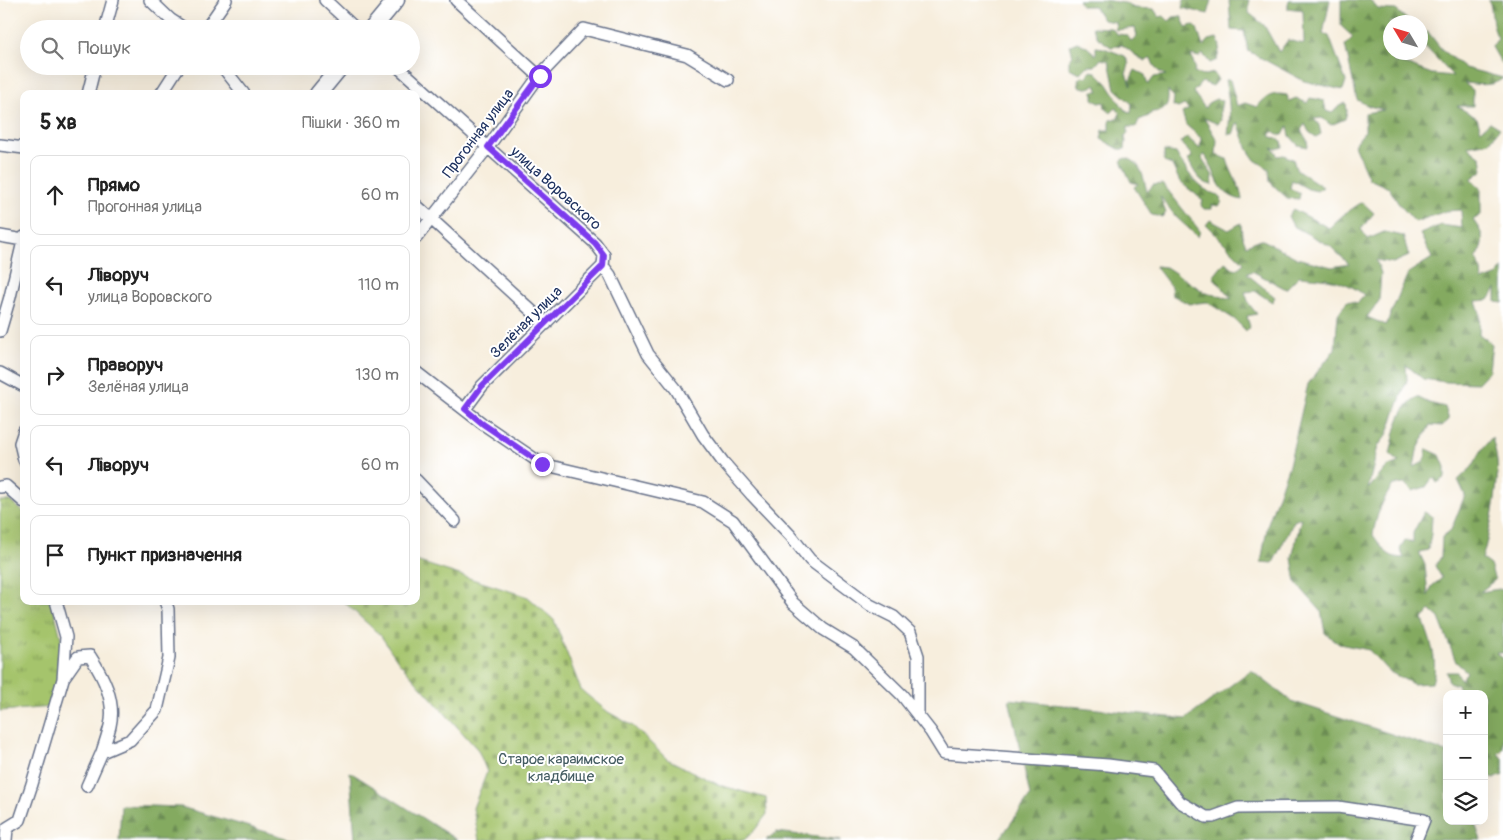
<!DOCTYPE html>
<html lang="uk">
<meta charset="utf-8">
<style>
:root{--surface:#fff;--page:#f6f6f6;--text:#222;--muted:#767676;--line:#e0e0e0}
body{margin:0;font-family:Pangolin,sans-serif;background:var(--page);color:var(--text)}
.controls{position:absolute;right:15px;bottom:15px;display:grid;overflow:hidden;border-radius:10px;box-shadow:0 5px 20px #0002}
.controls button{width:45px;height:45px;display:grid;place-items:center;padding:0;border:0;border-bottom:1px solid var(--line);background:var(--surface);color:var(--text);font:25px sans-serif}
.compass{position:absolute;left:1383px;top:15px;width:45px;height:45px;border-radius:50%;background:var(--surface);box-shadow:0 5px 20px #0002;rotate:308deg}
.stop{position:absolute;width:15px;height:15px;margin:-11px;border:4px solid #7c3aed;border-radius:50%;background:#fff}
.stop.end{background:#7c3aed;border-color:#fff;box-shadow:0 1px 5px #0008}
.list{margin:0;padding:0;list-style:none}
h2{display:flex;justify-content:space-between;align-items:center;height:65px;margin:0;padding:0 20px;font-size:21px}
h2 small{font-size:16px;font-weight:400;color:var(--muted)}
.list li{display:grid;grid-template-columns:32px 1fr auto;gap:15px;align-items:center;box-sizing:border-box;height:80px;margin:0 10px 10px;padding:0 10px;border:1px solid var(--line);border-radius:10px}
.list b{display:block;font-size:19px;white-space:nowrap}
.list p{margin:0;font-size:16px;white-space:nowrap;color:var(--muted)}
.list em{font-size:16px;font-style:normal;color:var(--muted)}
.icon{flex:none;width:28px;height:28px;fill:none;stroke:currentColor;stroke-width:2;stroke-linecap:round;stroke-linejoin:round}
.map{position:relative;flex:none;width:1503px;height:840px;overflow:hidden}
.search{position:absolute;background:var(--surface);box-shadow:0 5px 20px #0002;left:20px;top:20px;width:400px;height:55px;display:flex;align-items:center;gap:12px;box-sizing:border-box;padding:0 18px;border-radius:28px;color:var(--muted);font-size:19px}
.panel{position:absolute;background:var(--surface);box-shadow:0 5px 20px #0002;left:20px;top:90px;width:400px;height:515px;border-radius:10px}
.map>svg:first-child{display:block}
.grass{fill:url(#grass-tufts);stroke:#607a65}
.forest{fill:url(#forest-firs);stroke:#506c5f}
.cemetery{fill:url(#cemetery-stones);stroke:#607a65}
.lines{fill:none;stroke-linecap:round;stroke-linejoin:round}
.street-casing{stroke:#68728a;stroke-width:14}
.secondary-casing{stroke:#68728a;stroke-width:19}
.street{stroke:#fff;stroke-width:11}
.secondary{stroke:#fff;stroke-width:16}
.route{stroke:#7c3aed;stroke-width:6}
.labels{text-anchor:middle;stroke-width:4;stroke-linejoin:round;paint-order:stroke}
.street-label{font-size:15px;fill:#1b2f5e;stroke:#fff}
.park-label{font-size:15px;fill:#445c62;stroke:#fff}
</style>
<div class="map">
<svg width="1503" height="840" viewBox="0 0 1503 840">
<defs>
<pattern id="grass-tufts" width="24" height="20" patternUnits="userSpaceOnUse" patternTransform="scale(1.25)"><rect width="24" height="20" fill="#a5c46c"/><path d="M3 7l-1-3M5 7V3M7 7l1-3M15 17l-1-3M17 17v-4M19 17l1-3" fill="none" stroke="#86a05c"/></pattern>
<pattern id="forest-firs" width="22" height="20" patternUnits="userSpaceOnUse" patternTransform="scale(1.25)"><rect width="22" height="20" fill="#84aa60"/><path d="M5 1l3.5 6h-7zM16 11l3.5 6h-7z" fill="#6b8b52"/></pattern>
<pattern id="cemetery-stones" width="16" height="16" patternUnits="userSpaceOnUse" patternTransform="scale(1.25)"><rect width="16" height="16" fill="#a5c46c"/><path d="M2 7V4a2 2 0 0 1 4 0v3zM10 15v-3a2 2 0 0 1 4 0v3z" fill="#86a05c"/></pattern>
</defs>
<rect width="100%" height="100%" fill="#fff"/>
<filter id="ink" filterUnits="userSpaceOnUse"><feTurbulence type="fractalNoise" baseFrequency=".02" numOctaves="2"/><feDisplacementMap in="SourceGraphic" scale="10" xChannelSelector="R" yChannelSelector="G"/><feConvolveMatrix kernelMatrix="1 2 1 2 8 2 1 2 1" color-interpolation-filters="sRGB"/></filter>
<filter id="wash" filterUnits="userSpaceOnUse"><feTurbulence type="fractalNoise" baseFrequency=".0096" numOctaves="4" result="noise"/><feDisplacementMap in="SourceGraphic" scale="20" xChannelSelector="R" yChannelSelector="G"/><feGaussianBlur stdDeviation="1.12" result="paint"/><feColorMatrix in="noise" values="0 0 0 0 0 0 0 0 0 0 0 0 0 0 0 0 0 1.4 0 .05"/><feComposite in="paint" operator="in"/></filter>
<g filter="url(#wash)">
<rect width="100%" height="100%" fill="#f7eedd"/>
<path class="grass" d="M0 501H10L24 512V601H52L62 642 54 707 0 711Z"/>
<path class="forest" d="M1078 0H1103L1125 3 1134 8 1154 9 1159 17 1164 16 1169 21 1173 17 1181 16 1186 27 1193 25 1197 28 1203 47 1209 40 1217 38 1220 46 1217 60 1210 63 1203 54 1199 57 1191 55 1195 67 1194 73 1205 75 1214 73 1218 80 1213 86 1202 82 1193 92 1205 108 1208 103 1216 99 1222 101 1220 112 1221 120 1218 124 1204 118 1217 140 1216 154 1227 159C1230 172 1242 189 1242 200 1214 194 1218 172 1204 154L1202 158 1213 176 1212 185C1199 183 1194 171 1188 160L1192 156 1181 142 1187 137 1200 149 1201 138 1186 125 1182 113 1189 109 1184 105 1178 108 1173 106 1174 97 1168 91C1168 104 1169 111 1152 112L1149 116 1139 120 1136 127H1128V132L1125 137 1126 142 1125 149H1119L1101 139 1103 130H1110V120L1118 118 1120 113 1116 108 1111 113 1105 108 1104 102 1099 103 1093 99V91H1099L1095 84C1090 89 1086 89 1079 86L1078 79 1082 76 1087 77 1089 71 1096 72 1107 83 1124 109 1131 113 1132 104 1115 89 1109 61 1101 59 1095 66H1088L1080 73 1069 68V60L1073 55 1070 45 1077 42 1086 46 1096 55V47L1104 48 1125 56 1129 64 1126 74 1131 86 1130 80 1135 70 1145 75 1148 85 1154 77 1166 75C1157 72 1154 67 1151 58L1146 61C1137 58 1130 50 1122 45L1111 47 1098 38 1092 27 1111 28 1117 34 1127 35 1131 41 1137 36 1135 28 1116 30 1115 22 1103 20 1094 6H1082Z
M1184 0H1212L1208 14 1182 8Z
M1229 0H1249V13L1264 25 1279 52 1288 40 1304 44 1303 10 1287 8 1289 0H1330L1323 34 1329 36 1346 81 1343 90 1304 81 1248 51 1244 31 1231 30Z
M1341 0H1370L1378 9 1396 10 1410 22H1390V52L1403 53 1393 62 1408 65 1432 74 1453 76 1422 43 1421 34 1428 32 1443 51 1465 68 1503 78C1492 88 1478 84 1464 83L1473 90V106H1457L1477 118 1481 130 1490 122 1500 128 1490 142 1467 146 1481 157 1483 170 1471 179 1481 188V215L1473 220C1485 236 1485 241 1476 258L1481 270 1482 281 1498 275 1503 268V303L1496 302V289L1489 300 1476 301 1480 313 1479 334 1492 344 1489 371 1478 383 1445 382 1423 379 1406 365 1407 380 1387 435 1378 446 1368 489 1387 467 1399 462 1390 454C1395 434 1397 409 1417 397L1429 403 1445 407 1449 420 1442 426 1430 425 1417 451 1414 467 1424 462 1427 449 1440 455 1445 467V478L1437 483 1433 477 1426 487 1412 491 1405 484 1393 485C1382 501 1376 516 1373 535 1383 548 1386 558 1404 558L1400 549 1405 541 1413 542V533L1424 512 1432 516 1431 534 1428 550 1419 552 1425 565 1428 596 1432 586 1442 578 1435 566 1441 557 1442 537 1451 530 1465 495 1458 480 1472 467 1483 448 1492 437C1494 445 1496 453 1497 461 1500 484 1489 536 1482 559L1490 565 1495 580 1480 592 1499 589 1503 590V653H1496L1503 658V749L1498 754 1503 758V775L1494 779 1484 770V694H1460L1457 685 1449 682 1446 672H1457L1461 680 1467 672 1456 662 1439 618 1430 610 1423 619C1430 641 1439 660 1432 683L1413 684 1388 671 1369 650 1339 644 1325 633 1321 611 1296 583 1292 558 1301 518 1294 521 1273 563 1261 562 1268 523 1289 465 1308 384 1335 349 1338 314 1347 301 1358 303 1364 295C1345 279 1323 278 1299 276L1286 289 1252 271 1247 274 1275 297 1272 302 1255 291 1245 292 1249 304 1257 314 1247 316 1250 327 1246 331 1234 319 1207 302 1189 304 1172 295 1171 287 1155 266 1166 267 1206 293 1232 299 1213 277 1225 262 1236 270 1244 263 1206 225 1210 220 1229 230 1241 223 1242 235 1246 245 1261 239 1297 258 1332 267 1349 264 1330 246 1293 226 1288 216 1293 209 1329 228 1343 215 1362 202 1374 213 1361 229 1368 239 1384 232 1403 236 1409 256 1393 263 1376 260 1381 273 1379 301 1367 317 1386 325 1408 273 1432 258 1420 234 1441 225 1462 228 1461 210 1446 211 1415 222 1398 203 1389 188 1369 179 1354 145 1365 131V113L1384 110 1369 106 1357 100 1345 45 1353 37 1341 26Z
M1489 0H1503V66L1492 47 1498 38C1491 26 1493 13 1489 0Z
M1225 80H1230L1237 106 1245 103 1257 107C1266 96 1273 92 1287 95L1289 101 1296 98 1307 103 1310 98 1324 101 1326 111 1332 113 1339 106 1346 103 1347 112 1345 119 1331 125 1322 118 1314 119 1319 125 1321 134 1316 137 1309 132 1305 124 1301 130 1307 140 1308 147 1298 145 1290 136 1288 126 1283 135H1279L1273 131 1270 136 1282 141 1283 147 1276 149 1272 148 1276 152 1277 156 1284 155 1293 159 1296 169 1323 187 1317 191 1308 189 1292 180 1290 188 1300 194 1299 199 1287 198 1270 182 1269 169 1255 160 1248 150 1238 122 1233 134H1228C1231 113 1229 100 1225 80Z
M1164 151 1176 153C1186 170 1198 191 1219 195L1222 202 1219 206 1212 205V209H1204L1201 206 1203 200 1180 182 1172 165 1164 162Z
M1125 158C1141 160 1144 179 1147 192L1153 185 1163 184 1200 231 1198 237 1176 217 1160 196 1166 213 1162 217 1152 215 1134 187 1138 184 1131 182 1121 161Z
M1251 670 1291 701 1446 752 1447 821H1474L1481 840H999L1030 796 1009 699 1186 719Z
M350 772 457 840H355Z
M121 805 181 807 294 840H119Z
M777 832 841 840H766Z"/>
<path class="cemetery" d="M416 561 528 597 554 620 581 690 608 712 633 726 667 759 719 785 766 798 767 814 754 831 744 840H479L473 808 487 772 478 750 398 661 381 636 343 601H416Z"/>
</g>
<g filter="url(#ink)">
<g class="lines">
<g class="street-casing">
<path id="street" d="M150 0 171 20 185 29
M325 0 356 29
M456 0 539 76
M105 29 113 0
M206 29 226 0
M222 66 244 94
M397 66 595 243 604 255 603 266 482 386 465 409
M88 94 95 66
M161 94 179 66
M0 145 24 148
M416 205 546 324
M0 236 23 240
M416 238 488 147 539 76 584 29 687 55 728 80
M603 266 610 275 648 354 676 389 703 435 723 462 752 495 791 536 810 560 870 605 894 617 910 632 918 656V716
M0 331 10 297 24 237
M416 372 483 424 542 464 703 502 733 521 793 603 823 629 854 648 902 695 931 732 944 753 1108 765 1154 771 1180 802 1206 817H1213L1238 808 1338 807 1424 820 1416 840
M0 373 24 386
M24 431 20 443 24 460
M416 480 455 521
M0 487 6 486 24 502
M64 677 78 657 90 656C103 676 116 701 110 726 108 734 105 743 102 752
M87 786 102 752 130 740 157 710 169 658 168 609 165 601
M6 840 7 828 20 820 32 784 63 679 66 637 56 601"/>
</g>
<g class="secondary-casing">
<path id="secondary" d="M372 29 396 0
M318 94 341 66"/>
</g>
<use href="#street" class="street"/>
<use href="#secondary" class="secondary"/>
</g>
</g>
<g class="lines" filter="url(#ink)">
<path class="route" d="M540 76 488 147 595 243 604 255 603 266 482 386 465 409 483 424 542 464"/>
</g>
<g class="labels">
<g class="street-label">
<text transform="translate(478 133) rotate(-53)" y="5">Прогонная улица</text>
<text transform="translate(556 188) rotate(42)" y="5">улица Воровского</text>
<text transform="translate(526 322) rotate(-45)" y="5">Зелёная улица</text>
</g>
<g class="park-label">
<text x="561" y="764">Старое караимское<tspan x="561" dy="17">кладбище</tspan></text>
</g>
</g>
</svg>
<div class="controls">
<button>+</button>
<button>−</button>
<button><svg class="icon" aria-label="layers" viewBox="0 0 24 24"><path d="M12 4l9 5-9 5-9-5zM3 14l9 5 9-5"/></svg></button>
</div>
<svg class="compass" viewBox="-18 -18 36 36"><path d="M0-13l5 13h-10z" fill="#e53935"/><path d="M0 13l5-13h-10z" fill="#767676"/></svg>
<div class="stop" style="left:540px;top:76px"></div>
<div class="stop end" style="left:542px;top:464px"></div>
<div class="search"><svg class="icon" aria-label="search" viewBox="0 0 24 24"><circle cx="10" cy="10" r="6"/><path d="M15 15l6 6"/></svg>Пошук</div>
<section class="panel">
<h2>5 хв<small>Пішки · 360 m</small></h2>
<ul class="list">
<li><svg class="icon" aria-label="ahead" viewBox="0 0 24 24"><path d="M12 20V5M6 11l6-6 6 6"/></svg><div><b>Прямо</b><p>Прогонная улица</p></div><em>60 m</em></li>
<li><svg class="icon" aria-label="left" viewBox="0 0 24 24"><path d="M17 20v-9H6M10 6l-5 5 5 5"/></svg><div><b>Ліворуч</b><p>улица Воровского</p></div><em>110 m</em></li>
<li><svg class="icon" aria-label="right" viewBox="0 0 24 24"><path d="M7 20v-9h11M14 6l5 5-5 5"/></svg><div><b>Праворуч</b><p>Зелёная улица</p></div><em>130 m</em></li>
<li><svg class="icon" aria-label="left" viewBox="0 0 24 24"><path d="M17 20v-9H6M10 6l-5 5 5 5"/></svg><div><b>Ліворуч</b></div><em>60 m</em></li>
<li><svg class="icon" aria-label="arrive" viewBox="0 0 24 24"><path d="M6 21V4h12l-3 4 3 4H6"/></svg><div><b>Пункт призначення</b></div></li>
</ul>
</section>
</div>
